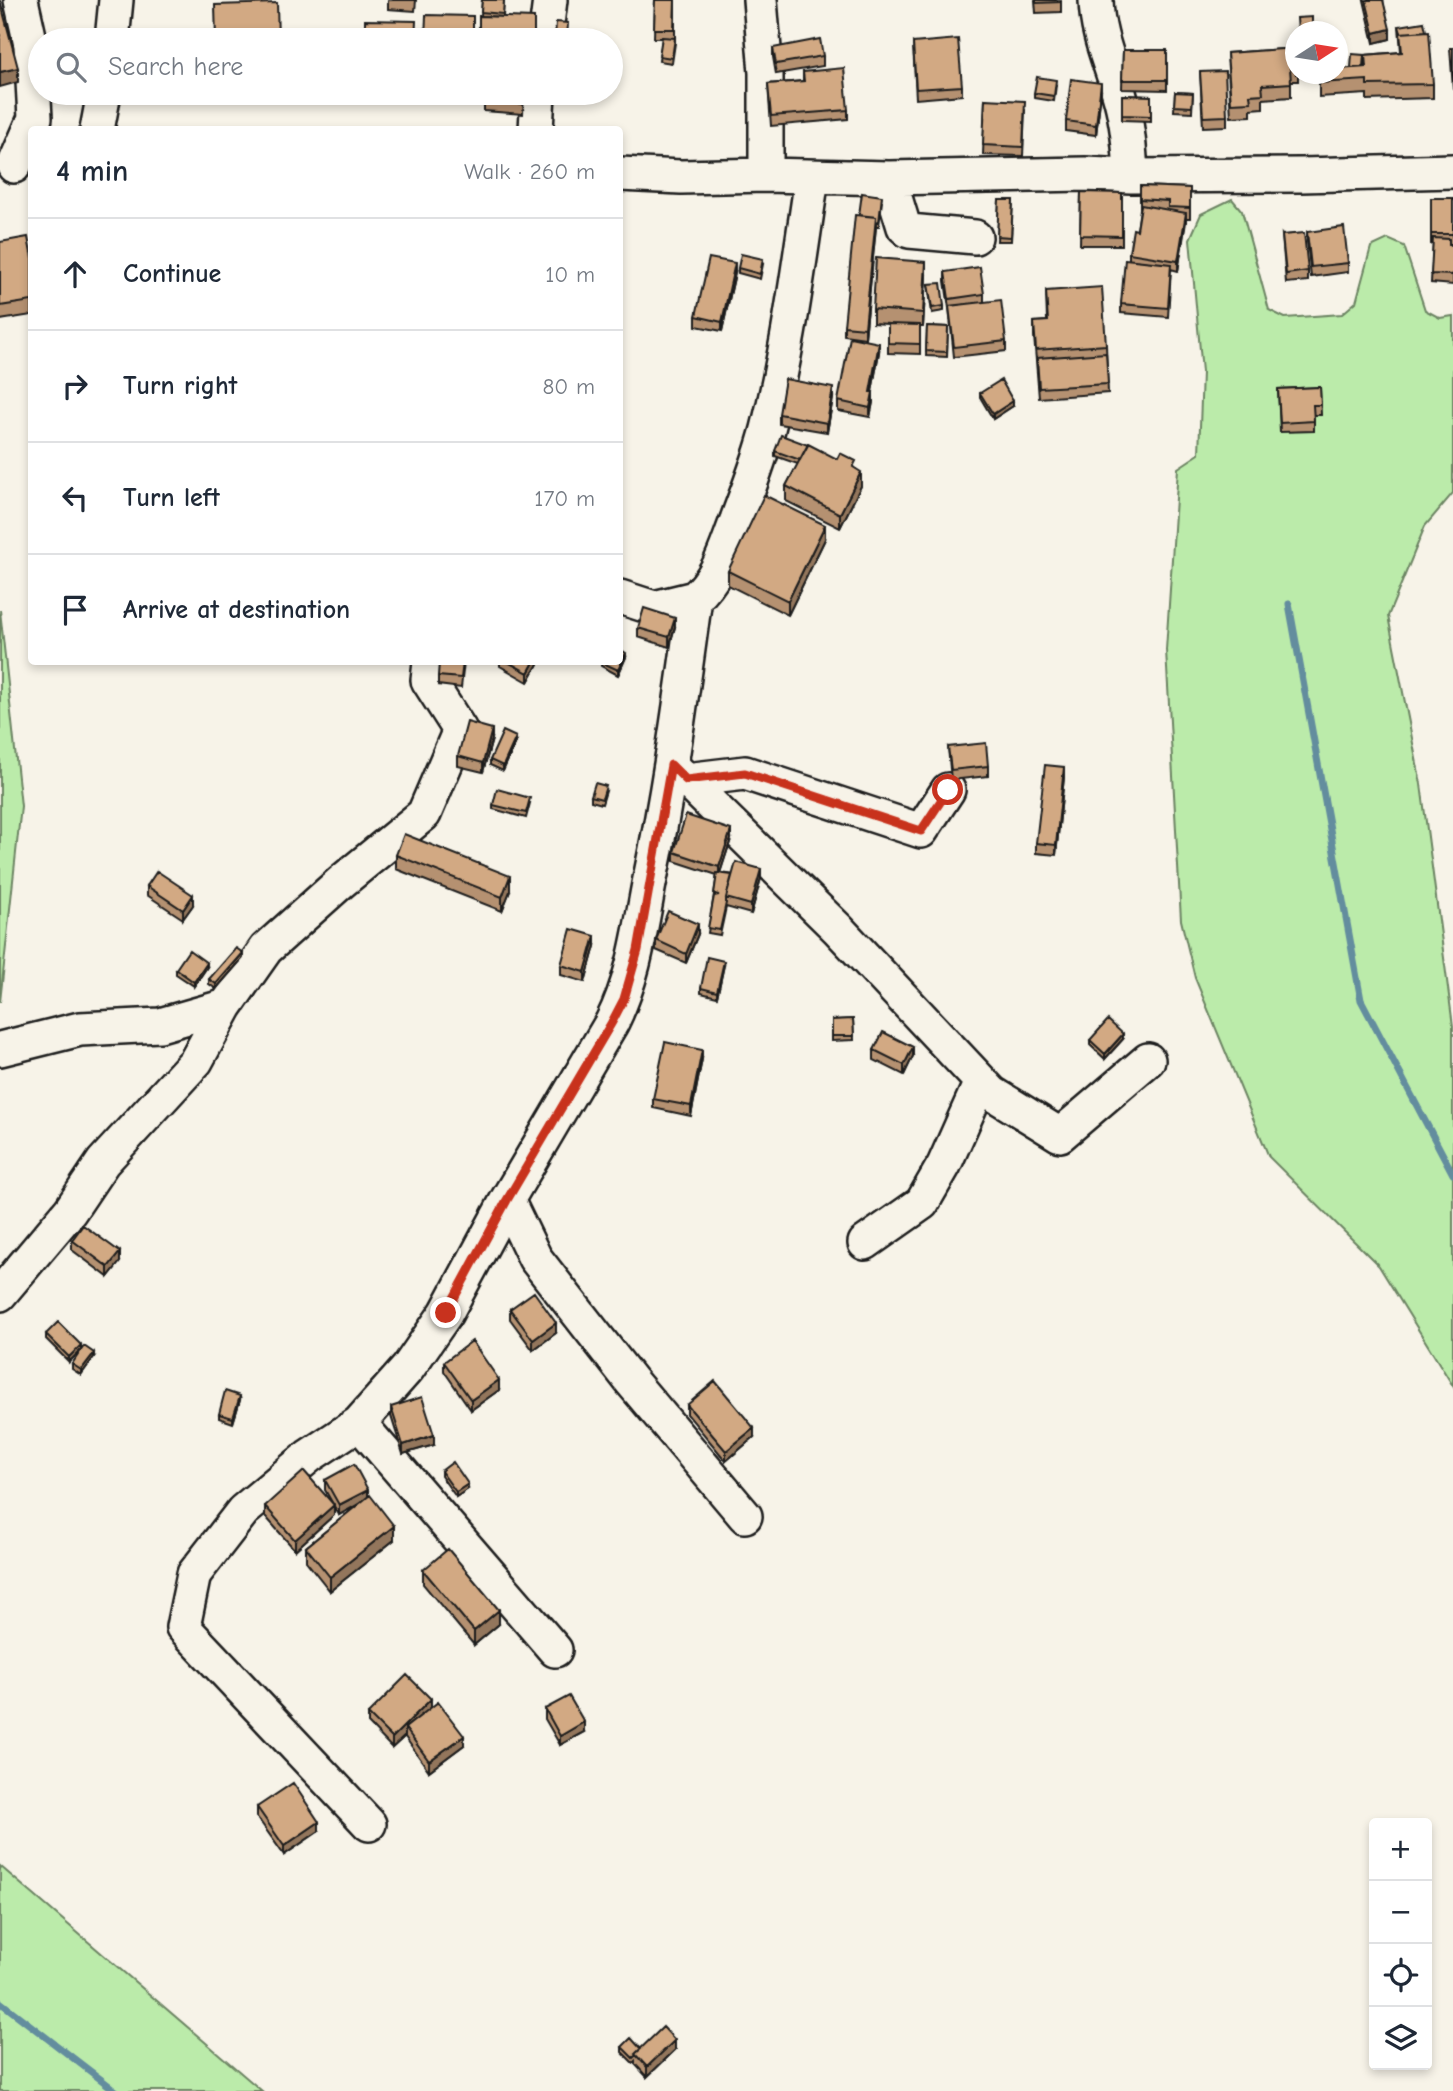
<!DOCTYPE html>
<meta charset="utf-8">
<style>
:root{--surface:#fff;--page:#f6f6f7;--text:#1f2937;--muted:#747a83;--line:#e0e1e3}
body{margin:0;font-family:"Comic Neue",sans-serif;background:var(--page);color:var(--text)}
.controls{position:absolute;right:21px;bottom:21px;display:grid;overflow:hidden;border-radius:7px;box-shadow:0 4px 10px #0003}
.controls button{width:63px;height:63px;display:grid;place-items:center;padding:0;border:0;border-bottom:2px solid var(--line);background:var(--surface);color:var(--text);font:35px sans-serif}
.compass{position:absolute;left:1285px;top:21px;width:63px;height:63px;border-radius:50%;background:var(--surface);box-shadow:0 4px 10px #0003;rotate:78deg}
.stop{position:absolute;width:21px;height:21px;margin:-16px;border:5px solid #c8321e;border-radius:50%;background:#fff}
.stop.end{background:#c8321e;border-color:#fff;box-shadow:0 2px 7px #0008}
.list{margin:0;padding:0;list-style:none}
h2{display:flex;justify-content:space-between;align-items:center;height:91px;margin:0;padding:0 28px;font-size:30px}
h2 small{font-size:23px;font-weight:400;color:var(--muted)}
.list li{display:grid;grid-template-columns:46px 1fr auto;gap:21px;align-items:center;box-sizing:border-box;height:112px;padding:0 28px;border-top:2px solid var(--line)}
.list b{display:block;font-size:26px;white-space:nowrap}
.list em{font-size:23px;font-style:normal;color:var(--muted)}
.icon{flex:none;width:38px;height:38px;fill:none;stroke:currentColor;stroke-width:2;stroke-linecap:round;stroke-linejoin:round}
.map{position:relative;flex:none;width:1453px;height:2091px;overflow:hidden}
.search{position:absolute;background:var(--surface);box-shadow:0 4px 10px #0003;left:28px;top:28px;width:595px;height:77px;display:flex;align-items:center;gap:18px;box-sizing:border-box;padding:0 24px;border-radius:38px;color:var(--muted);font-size:26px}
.panel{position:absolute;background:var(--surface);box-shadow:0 4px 10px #0003;left:28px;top:126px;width:595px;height:539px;border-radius:7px}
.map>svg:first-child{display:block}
.green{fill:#bbebaa;stroke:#6c8463;stroke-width:2}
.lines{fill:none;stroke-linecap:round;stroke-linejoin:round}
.stream{stroke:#638d9e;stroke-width:7}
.minor-casing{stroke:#1c1c1c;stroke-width:38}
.minor{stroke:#f7f3e8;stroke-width:33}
.wall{fill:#b59171;stroke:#1c1c1c;stroke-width:2}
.shaded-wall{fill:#93765c;stroke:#1c1c1c;stroke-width:2}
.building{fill:#d2a983;stroke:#1c1c1c;stroke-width:2}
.route{stroke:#c8321e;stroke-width:9}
</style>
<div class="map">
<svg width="1453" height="2091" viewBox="0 0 1453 2091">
<rect width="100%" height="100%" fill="#f7f3e8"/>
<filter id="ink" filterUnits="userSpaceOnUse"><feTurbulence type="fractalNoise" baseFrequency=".0143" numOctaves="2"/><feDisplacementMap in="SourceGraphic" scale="14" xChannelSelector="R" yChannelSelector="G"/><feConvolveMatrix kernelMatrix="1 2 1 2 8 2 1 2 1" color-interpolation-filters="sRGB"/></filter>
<g filter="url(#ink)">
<path class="green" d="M1232 199 1242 211 1269 310 1285 318 1342 314 1356 302 1371 247 1388 239 1404 246 1425 310 1440 318 1453 316V493L1425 526 1388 616 1421 784 1453 1026V1386L1379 1266 1269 1157 1195 978 1181 920 1166 650 1178 468 1199 454 1202 372 1190 239 1201 214Z
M0 610 21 806 0 1002Z
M0 1866 262 2091H0Z"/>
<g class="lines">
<path class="stream" d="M1289 604 1361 1000 1453 1174
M0 2002 116 2091"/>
<g class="minor-casing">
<path id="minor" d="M760 0 766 73V175
M1096 0C1097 38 1112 65 1121 100 1128 126 1130 150 1131 176
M112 40 116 0
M545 40 550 0
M97 130 104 93
M536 130 538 93
M14 166 35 118 31 45 21 0
M620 174 681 177 766 175 889 178 1085 174 1131 176 1301 175 1453 171
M889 178 904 227 909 231 975 237
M620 597 654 608 695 598
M671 765 838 929 992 1093 1060 1135 1148 1060
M686 780 745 773 921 831 948 790
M0 1049 80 1029 160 1025 226 1006
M507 1200 535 1258 631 1381 745 1516
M865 1243 922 1203 944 1165 981 1082
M0 1294 70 1211 103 1162 196 1061 226 1006 266 949 341 882 424 814 460 730 428 680 430 662
M359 1423 555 1650
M369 1824 183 1627 194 1574 243 1511 309 1456 359 1423 408 1368 446 1313 507 1200 612 1022C634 978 640 931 649 884 669 789 682 694 695 598 719 577 726 548 737 520 748 490 760 460 768 429 789 347 799 262 812 178"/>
</g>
<use href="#minor" class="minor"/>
</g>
<path class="wall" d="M388 0H416L415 11 388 9Z
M482 0H504L503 17 481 16Z
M655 0H675V43L672 63 659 61 662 38H654Z
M1035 0H1061V12L1036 13Z
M1364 0H1383L1390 39 1374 43Z
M1399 26 1433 84V98L1367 100V94L1319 97V80H1313V74H1338L1343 69 1365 67V55L1401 52Z
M913 43 962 86V95L916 99Z
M773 48 823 56V66L776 74 773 57Z
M1296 48V74H1298V81H1291V97L1263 99V108L1251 109V116L1231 117 1227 53Z
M1123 50H1167V90L1122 89Z
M803 72 848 110V119L771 126 768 84 803 81Z
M1200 72 1227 116V126L1203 127Z
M1056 85 1054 101 1034 98V93Z
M1101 92 1096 135 1066 131V121Z
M1175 92 1193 93 1192 112 1174 111Z
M364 93H403V95Z
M524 93 523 114 484 111V102Z
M1122 95 1151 96V121L1122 120Z
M985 99 1025 110 1023 156 983 155Z
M1140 186 1190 188V218H1186L1178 271 1171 269 1168 317 1121 313V304L1129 260V253L1137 230 1140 209Z
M1081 192 1122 193V245H1080Z
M1431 198H1453V244H1449L1453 245V285L1431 283 1433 244H1431Z
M999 200H1013L1011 241H997Z
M882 201 879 226H876L865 338 844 335V326Z
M1307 232 1348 263V272L1311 277 1307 242Z
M1282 235 1308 271V281L1286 283Z
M0 242 32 259V315L0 320Z
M763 264 760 279 738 273V268Z
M945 272 984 294V302L1006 341V351L954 357 949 308 945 281Z
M735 273 722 331 696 326V316Z
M926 276 923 327H920V354L888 353V324L873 323V309Z
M928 284 944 306V311L932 313Z
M1046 291 1106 345 1108 393 1039 398 1034 336V322L1047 321Z
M927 326 948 327 947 357 926 356Z
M879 352 872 392 873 402 870 417 838 411V401Z
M1320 387 1321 415H1314V431L1280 432 1278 389Z
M980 393 1013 406 993 419 980 397Z
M833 398 827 432 779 424V414Z
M775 451 856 469 861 486 840 528 786 501V486L798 464 775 456Z
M825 539 788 615 728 585V571Z
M675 627 669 647 638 637V628Z
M626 657 618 675 601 666V662Z
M464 662 461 688 438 685V676Z
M500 662H539L528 682 500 666Z
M492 739 483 772 458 766V756Z
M516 742 503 771 490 765V760Z
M948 747 988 766V776L951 780Z
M1064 777 1056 855 1036 853V843Z
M606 791 602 804 591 801V796Z
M530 803 526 818 493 809V805Z
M731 839 720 873 761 878 751 914 726 907 720 935 708 933 717 875 674 861V852Z
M396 855 510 891 502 911 396 869Z
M147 886 193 905 183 919 147 895Z
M698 934 686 963 656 950V940Z
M595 946 585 982 561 975V965Z
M243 958 216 989 209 984V979Z
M724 965 717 997 701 993V988Z
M207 967 194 986 176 974V969Z
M853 1019 854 1040 832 1041V1020Z
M1123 1039 1105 1059 1090 1045V1040Z
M874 1050 913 1056 904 1075 874 1060Z
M702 1059 691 1116 653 1108V1099Z
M72 1240 120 1262 108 1277 72 1250Z
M510 1309 556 1333 533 1350 510 1319Z
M46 1334 81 1350 69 1362 46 1339Z
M94 1357 81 1375 72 1369V1364Z
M444 1362 499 1390 471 1410 444 1371Z
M240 1400 233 1423 219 1418V1414Z
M687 1405 754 1437 726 1461 687 1414Z
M391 1407 434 1445 403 1454 391 1416Z
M441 1471 468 1489 456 1497 441 1476Z
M325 1480 368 1497 394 1540 330 1591 306 1561V1547L359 1504 339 1515 334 1506V1515L295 1550 265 1516V1506L333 1504 325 1490Z
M423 1570 499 1624 474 1645 423 1584Z
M431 1707 464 1745 429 1771 405 1737V1736L392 1748 368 1723V1714Z
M545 1709 584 1732 560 1745 545 1719Z
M257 1807 319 1831 284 1855 257 1817Z
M622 2047 641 2049 675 2050 647 2077 635 2064V2061L633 2063 622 2052Z"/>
<path class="shaded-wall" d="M1390 29V39L1374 43V33Z
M18 68V82L0 87V72Z
M1101 83V92L1096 135V125Z
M1186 213V222L1178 271V261Z
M876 217V227L865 338V328Z
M926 262V276L923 327V313Z
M735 263V273L722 331V322Z
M879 343V352L870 402V392Z
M833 388V398L827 432V423Z
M873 392V402L870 417V408Z
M1013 401V406L993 419V414Z
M861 472V486L840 528V514Z
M825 525V539L788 615V601Z
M675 618V627L669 647V637Z
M626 653V657L618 675V670Z
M534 662H539L528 682V673Z
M492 729V739L483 772V763Z
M516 737V742L503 771V766Z
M1064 767V777L1056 855V845Z
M731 830V839L719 876V867Z
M761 869V878L751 914V905Z
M510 876V891L502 911V897Z
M193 895V905L183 919V910Z
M698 924V934L686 963V954Z
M595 936V946L585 982V972Z
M243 953V958L216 989V984Z
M724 961V965L717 997V992Z
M207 963V967L194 986V982Z
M1123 1034V1039L1105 1059V1054Z
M913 1047V1056L904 1075V1065Z
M702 1050V1059L691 1116V1106Z
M120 1252V1262L108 1277V1267Z
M556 1323V1333L533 1350V1340Z
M81 1345V1350L69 1362V1357Z
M94 1353V1357L81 1375V1370Z
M499 1380V1390L471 1410V1400Z
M240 1396V1400L233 1423V1418Z
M754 1428V1437L726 1461V1451Z
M434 1435V1445L403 1454V1445Z
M468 1484V1489L456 1497V1492Z
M368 1490V1499L339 1515V1505Z
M334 1505V1515L295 1550V1540Z
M394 1526V1540L330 1591V1577Z
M499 1610V1624L474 1645V1631Z
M431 1699V1709L405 1728V1736L392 1748V1738Z
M584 1722V1732L560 1745V1736Z
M464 1736V1745L429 1771V1761Z
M319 1822V1831L284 1855V1846Z
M675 2040V2050L647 2077V2067Z"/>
<path class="building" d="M0 0 18 68 0 72Z
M482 0H504L503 14 481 12Z
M655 0H675L674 29H654Z
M1036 0H1061V2L1036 3Z
M1366 0H1383L1390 29 1374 33Z
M277 3 278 40H216L215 5Z
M426 15 473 16V40H425Z
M479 16 534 18V40H479Z
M1312 17V32H1298L1297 18Z
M365 20 416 21 415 40H365Z
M556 22 568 23 567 39 555 38Z
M1424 22 1426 31 1401 33 1399 26Z
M1429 31 1433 84 1367 85V80L1319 83V74H1338V69L1366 67 1365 55 1402 52 1400 33Z
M662 37 675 38 672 58 659 56Z
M820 39 823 56 776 64 773 48Z
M958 39 962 86 916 89 913 43Z
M1338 44H1342L1343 69H1338Z
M1296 48V67H1290L1291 83 1262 85 1263 94 1250 95 1251 102 1231 103 1227 53Z
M1450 48H1453V89Z
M1123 50H1167V80H1122Z
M1352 54 1364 55 1363 67 1351 68Z
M844 68 848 110 771 116 768 84 804 81 803 72Z
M1225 71 1227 116 1203 117 1200 72Z
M1037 77 1056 80 1054 96 1034 93Z
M1071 79 1101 83 1096 125 1066 121Z
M1175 92 1193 93 1192 107 1174 106Z
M485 93H523V104L484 102Z
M1122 95 1151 96V116L1122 115Z
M985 99 1025 101 1023 147 983 145Z
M1140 186 1190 188V208L1168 207V201L1140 199Z
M1081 192 1122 193V236L1080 235Z
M862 193 882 196 879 222 876 221V217L859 215Z
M1431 198H1453V234H1431Z
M999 200H1013L1011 237 997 236Z
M1141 205 1186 213 1178 261 1129 253 1133 229 1137 230Z
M855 215 876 217 865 328 844 326Z
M1344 227 1348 263 1311 267 1307 232Z
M1304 233 1308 271 1286 274 1282 235Z
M28 237 32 259V301L0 306V242Z
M1433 238 1449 239V245H1453V275L1431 274Z
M741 254 763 259 760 274 738 268Z
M709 258 735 263 722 322 696 316Z
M876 258 926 262 923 313 873 309Z
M1125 259 1171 264 1168 308 1121 304Z
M980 267 984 294 949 299 945 272Z
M941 283 944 306 932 308 928 284Z
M1102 287 1106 345 1036 350 1034 322 1048 321 1046 291Z
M1001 300 1006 341 954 347 949 306Z
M888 324 920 325V344L888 343Z
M927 326 948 327 947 352 926 351Z
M850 337 879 343 870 392H873L870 408 838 401Z
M1106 353 1108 384 1039 388 1037 358Z
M785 379 833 388 827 423 779 414Z
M1001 380 1013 401 993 414 980 393Z
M1320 387 1321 405H1313L1314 421 1280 423 1278 389Z
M781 435 808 445 800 460 775 451Z
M808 444 837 459 840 453 856 461 853 467 861 472 840 514 786 486Z
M764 495 825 525 788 601 728 571Z
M644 608 675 618 669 637 638 628Z
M620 649 626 653 618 670 601 662H620Z
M439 662H463L461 678 438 676Z
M508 662H534L528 673Z
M467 722 492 729 483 763 458 756Z
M503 731 516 737 503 766 490 760Z
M986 743 988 766 951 770 948 747Z
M1045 765 1064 767 1056 845 1036 843Z
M595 783 606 786 602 799 591 796Z
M497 789 530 798 526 813 493 805Z
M686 815 731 830 719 867 674 852Z
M404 834 510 876 502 897 396 855Z
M736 862 761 869 751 905 726 898Z
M157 871 193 895 183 910 147 886Z
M717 873 732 875 726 898V903L720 930 708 928 714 896 719 895 714 894Z
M668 911 698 924 686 954 656 940Z
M571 929 595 936 585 972 561 965Z
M236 948 243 953 216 984 209 979Z
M189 950 207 963 194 982 176 969Z
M707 957 724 961 717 992 701 988Z
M853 1019 854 1036H832V1020Z
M1108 1020 1123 1034 1105 1054 1090 1040Z
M883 1032 913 1047 904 1065 874 1050Z
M665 1042 702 1050 691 1106 653 1099Z
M83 1225 120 1252 108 1267 72 1240Z
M534 1292 556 1323 533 1340 510 1309Z
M58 1322 81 1345 69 1357 46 1334Z
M472 1341 499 1380 471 1400 444 1362Z
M84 1346 94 1353 81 1370 72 1364Z
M715 1381 754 1428 726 1451 687 1405Z
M225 1391 240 1396 233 1418 219 1414Z
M422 1397 434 1435 403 1445 391 1407Z
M453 1462 468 1484 456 1492 441 1471Z
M354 1464 368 1490 339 1505 325 1480Z
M304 1471 334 1505 295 1540 265 1506Z
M370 1495 394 1526 330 1577 306 1547Z
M448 1549 499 1610 474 1631 423 1570Z
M407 1675 431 1699 392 1738 368 1714Z
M569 1696 584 1722 560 1736 545 1709Z
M438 1702 464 1736 429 1761 405 1728Z
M293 1783 319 1822 284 1846 257 1807Z
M663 2027 675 2040 647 2067 635 2054Z
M631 2038 641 2049 635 2054 636 2055 633 2058 622 2047Z"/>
</g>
<g class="lines" filter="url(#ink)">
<path class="route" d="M446 1313 507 1200 612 1022 624 999 638 950 671 765 686 780 745 773 921 831 948 790"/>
</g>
</svg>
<div class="controls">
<button>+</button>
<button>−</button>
<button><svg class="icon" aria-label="locate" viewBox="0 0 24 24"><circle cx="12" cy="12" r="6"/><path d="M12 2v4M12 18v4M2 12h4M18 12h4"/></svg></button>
<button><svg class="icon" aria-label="layers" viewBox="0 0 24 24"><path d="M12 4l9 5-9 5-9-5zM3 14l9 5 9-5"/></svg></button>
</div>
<svg class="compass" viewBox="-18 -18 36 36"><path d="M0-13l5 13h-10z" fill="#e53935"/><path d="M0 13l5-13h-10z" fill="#747a83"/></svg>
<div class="stop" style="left:948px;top:790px"></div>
<div class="stop end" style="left:446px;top:1313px"></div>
<div class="search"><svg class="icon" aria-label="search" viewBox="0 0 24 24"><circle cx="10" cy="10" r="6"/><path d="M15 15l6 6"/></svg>Search here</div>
<section class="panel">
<h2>4 min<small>Walk · 260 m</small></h2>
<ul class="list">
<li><svg class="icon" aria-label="ahead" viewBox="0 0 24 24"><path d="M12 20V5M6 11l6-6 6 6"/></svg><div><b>Continue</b></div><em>10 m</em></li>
<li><svg class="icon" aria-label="right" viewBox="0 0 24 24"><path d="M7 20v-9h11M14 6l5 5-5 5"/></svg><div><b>Turn right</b></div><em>80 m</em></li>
<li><svg class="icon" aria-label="left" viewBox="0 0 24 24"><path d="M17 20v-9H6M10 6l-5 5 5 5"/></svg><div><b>Turn left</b></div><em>170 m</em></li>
<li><svg class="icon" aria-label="arrive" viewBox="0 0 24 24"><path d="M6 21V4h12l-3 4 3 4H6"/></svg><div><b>Arrive at destination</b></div></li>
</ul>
</section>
</div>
